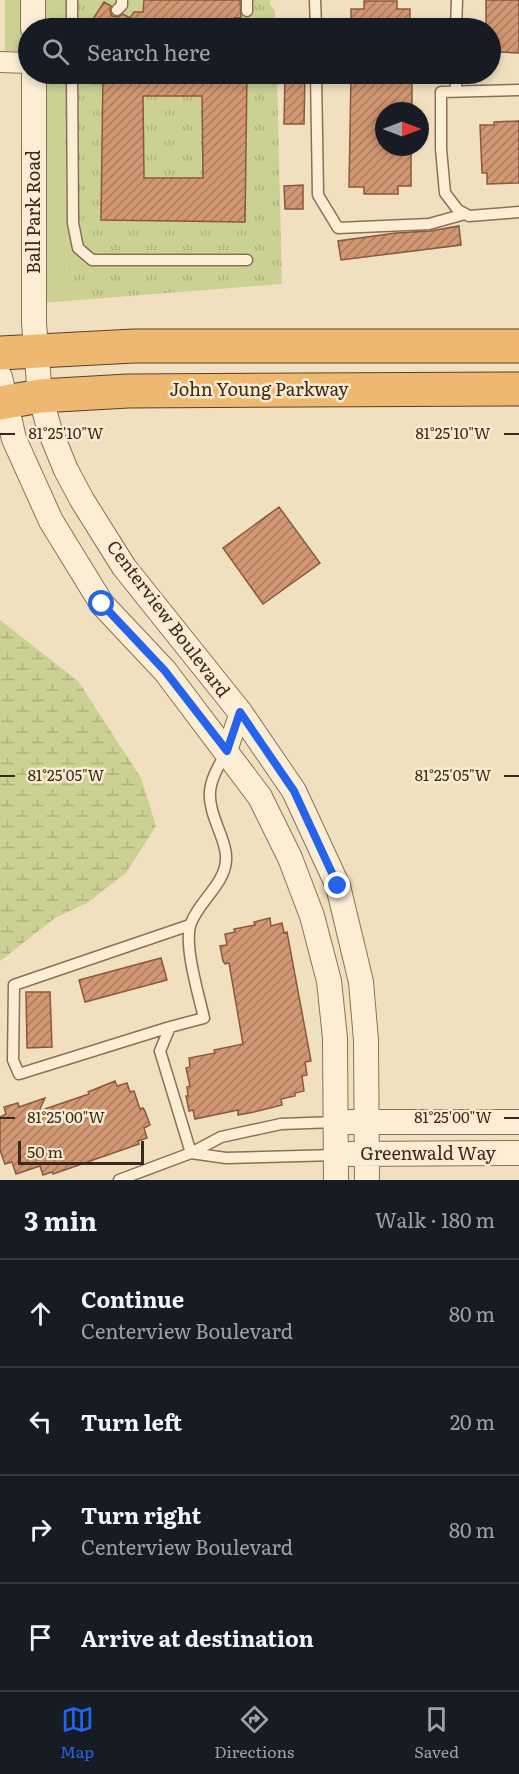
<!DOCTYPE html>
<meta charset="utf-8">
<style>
:root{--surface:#171b24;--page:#20242c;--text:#f1f3f6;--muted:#9ea1a6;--line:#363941;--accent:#2563eb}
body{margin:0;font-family:Literata,serif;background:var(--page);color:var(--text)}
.compass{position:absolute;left:375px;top:102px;width:54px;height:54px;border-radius:50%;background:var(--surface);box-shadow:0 3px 9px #0003;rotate:90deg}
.scale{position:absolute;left:18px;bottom:15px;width:126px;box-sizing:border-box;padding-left:6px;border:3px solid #3a291c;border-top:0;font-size:16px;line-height:21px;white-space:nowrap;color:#3a291c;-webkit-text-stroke:4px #f8ebd0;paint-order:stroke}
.stop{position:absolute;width:18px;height:18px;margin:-14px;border:4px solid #2563eb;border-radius:50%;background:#fff}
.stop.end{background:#2563eb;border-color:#fff;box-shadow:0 2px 6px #0008}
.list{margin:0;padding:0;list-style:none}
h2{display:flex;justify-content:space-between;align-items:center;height:78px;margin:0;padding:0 24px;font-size:26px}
h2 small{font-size:20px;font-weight:400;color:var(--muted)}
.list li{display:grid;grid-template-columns:39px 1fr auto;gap:18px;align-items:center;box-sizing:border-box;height:108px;padding:0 24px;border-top:2px solid var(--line)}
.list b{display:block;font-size:22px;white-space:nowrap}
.list p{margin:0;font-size:20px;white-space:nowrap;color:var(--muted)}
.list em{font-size:20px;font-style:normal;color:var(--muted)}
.icon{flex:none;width:33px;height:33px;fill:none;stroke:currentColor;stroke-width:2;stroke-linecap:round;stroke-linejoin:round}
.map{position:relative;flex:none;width:519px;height:1180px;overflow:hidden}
.search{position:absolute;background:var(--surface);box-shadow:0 3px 9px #0003;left:18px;right:18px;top:18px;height:66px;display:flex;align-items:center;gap:15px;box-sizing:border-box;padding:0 21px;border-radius:33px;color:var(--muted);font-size:22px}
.sheet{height:510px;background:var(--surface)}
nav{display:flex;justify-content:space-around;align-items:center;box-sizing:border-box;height:84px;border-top:2px solid var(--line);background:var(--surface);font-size:16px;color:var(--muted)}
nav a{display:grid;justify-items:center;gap:3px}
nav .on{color:var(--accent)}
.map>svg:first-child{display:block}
.grass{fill:url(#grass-tufts)}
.wetland{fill:url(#wetland-marsh)}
.park{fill:#cbd093}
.building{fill:url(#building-hatch);stroke:#8c583b;stroke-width:1.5;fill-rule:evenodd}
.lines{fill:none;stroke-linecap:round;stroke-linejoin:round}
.service-casing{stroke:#8b7057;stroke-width:13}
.minor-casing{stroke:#8b7057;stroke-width:22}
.tertiary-casing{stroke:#8b7057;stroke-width:26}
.trunk-casing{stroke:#593f2b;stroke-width:35}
.service{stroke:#fbeed4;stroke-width:10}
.minor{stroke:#fbeed4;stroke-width:20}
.tertiary{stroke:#fbeed4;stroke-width:24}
.trunk{stroke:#efb870;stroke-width:33}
.route{stroke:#2563eb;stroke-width:8}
.ticks{fill:none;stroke:#3a291c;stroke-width:2}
.labels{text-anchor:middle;stroke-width:5;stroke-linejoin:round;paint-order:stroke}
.street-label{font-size:18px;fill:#3a291c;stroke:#f8ebd0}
.ticks-label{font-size:15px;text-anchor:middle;fill:#3a291c;stroke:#f8ebd0;stroke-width:5;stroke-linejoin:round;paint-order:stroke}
</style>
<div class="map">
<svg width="519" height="1180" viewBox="0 0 519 1180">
<defs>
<pattern id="grass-tufts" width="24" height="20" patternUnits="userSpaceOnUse" patternTransform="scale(1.5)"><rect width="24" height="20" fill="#cbd093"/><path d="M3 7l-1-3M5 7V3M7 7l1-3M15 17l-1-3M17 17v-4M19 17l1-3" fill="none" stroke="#afb37e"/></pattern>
<pattern id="wetland-marsh" width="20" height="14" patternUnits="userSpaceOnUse" patternTransform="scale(1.5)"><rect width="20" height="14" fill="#cbd093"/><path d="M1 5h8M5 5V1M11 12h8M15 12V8" fill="none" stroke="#afb37e"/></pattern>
<pattern id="building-hatch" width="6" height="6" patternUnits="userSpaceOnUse" patternTransform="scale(1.5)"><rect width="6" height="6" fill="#d29773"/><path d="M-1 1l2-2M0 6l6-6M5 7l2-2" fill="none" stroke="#ab7b5e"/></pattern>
</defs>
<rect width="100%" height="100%" fill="#f1e0c0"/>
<path class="grass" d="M65 0H270V4L275 11 276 28H65Z
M64 74H277L282 284 67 301Z"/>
<path class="wetland" d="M0 620 78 681 141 778 156 826 126 873 87 903 55 918 0 961Z"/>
<path class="park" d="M5 0H24V55L5 54Z
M43 0H65V28H43Z
M43 74H64L67 301 43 303Z"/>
<path class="building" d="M144 0H240L241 18H235L234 28H111V24L106 19 98 22 93 19 104 2 111 6 110 11 112 16 118 17 123 14 130 18 134 12H143Z
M486 0H519V53L500 52V46H490V28H486Z
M364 1H397V9H410V28H351V9H364Z
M103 74H247L245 222 101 220ZM143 96H202L203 178H144Z
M285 74H305L304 124H284Z
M351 74H412V111H384V147H411V186H398V194H364V187H349Z
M519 121V183L487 184V173H482L480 125H494V122Z
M303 185V209H285L284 186Z
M459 226 461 245 341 260 338 241 396 233 430 231Z
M279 507 320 563 263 604 223 548Z
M270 918 271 926 282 923 284 933 287 932 311 1061 305 1062 307 1075 302 1076 304 1091 295 1093V1096L281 1099 282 1105 254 1112 238 1115V1110L195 1119 193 1110 189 1111 186 1096H188L187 1087 190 1086 186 1068 190 1067 189 1058 215 1053 214 1050 243 1044 229 963 225 964 223 961 220 946 227 945 225 934 235 932 234 929 255 925 254 922Z
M161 958 167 980 85 1002 79 980Z
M26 992H50L52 1047 27 1048Z
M115 1081 117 1086 127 1083 130 1092 134 1091 140 1109 143 1108 145 1111 150 1125 144 1128 147 1138 138 1141 139 1144 53 1174 52 1172 43 1175 40 1166 16 1174 12 1162 5 1164 0 1150V1117L6 1114 4 1107 18 1103 19 1107 45 1098 39 1111 89 1094 88 1092Z"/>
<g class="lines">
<g class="service-casing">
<path id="service" d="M315 0 316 28
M117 10 122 5V0
M247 11V0
M72 28V0
M102 28 104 26
M456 28 457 0
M72 74 73 223 78 248 92 260H247
M316 74 318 195 338 228 429 224 465 214
M519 90 441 92V149L445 193 458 210 469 216 519 212
M456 92V74
M170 1027 19 1074 13 1060 14 985 190 925
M191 1153 160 1051 170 1027 204 1018C199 996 183 944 191 923 199 901 225 884 226 860 227 851 223 841 220 833 205 795 206 787 227 751
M191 1153 226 1158 336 1155
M119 1180 191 1153 221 1137 281 1124 336 1122"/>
</g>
<g class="minor-casing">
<path id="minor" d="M0 62 28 63
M227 751 240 712"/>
</g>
<g class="tertiary-casing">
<path id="tertiary" d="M33 0V28
M34 74V323L40 396 50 431 66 470 82 500 124 567 240 712 294 791 338 886 361 982 366 1040 367 1180
M0 377 14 439 51 521 102 604 165 671 260 797 290 858 312 916 329 981 335 1038 336 1180
M350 1122H519
M351 1154 519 1153"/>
</g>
<g class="trunk-casing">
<path id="trunk" d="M0 353 134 346H519
M0 403 40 396 128 391 519 389"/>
</g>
<use href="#service" class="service"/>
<use href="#minor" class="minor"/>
<use href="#tertiary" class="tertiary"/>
<use href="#trunk" class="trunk"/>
</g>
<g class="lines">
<path class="route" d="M102 604 165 671 227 751 240 712 294 791 338 886"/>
</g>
<path class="ticks" d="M0 434H15M504 434H519M0 776H15M504 776H519M0 1118H15M504 1118H519"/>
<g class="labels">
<g class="street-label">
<text transform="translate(34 212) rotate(-90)" y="6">Ball Park Road</text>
<text x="259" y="396">John Young Parkway</text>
<text transform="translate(168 619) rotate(53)" y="6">Centerview Boulevard</text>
<text x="428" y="1160">Greenwald Way</text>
</g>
</g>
<g class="ticks-label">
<text x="453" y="439">81°25'10"W</text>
<text x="66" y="439">81°25'10"W</text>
<text x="453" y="781">81°25'05"W</text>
<text x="66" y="781">81°25'05"W</text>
<text x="453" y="1123">81°25'00"W</text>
<text x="66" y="1123">81°25'00"W</text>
</g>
</svg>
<svg class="compass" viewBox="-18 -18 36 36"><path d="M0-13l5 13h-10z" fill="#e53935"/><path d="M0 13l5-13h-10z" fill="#9ea1a6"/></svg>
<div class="scale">50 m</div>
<div class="stop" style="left:102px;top:604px"></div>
<div class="stop end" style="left:338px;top:886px"></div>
<div class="search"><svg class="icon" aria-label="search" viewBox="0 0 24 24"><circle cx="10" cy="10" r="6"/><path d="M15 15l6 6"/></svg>Search here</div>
</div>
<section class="sheet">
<h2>3 min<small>Walk · 180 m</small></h2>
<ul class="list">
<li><svg class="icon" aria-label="ahead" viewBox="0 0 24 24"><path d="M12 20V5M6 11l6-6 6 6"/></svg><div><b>Continue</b><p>Centerview Boulevard</p></div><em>80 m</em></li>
<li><svg class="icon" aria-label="left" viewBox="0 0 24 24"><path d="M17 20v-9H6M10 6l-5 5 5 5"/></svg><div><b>Turn left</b></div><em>20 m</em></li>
<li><svg class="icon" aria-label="right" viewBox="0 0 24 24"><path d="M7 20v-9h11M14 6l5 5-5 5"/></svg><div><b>Turn right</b><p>Centerview Boulevard</p></div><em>80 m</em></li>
<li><svg class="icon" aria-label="arrive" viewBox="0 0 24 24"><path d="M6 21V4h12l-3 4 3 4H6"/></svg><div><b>Arrive at destination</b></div></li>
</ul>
</section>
<nav>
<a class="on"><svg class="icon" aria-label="map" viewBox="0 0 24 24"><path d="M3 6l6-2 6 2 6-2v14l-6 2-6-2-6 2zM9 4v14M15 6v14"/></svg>Map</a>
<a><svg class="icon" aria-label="directions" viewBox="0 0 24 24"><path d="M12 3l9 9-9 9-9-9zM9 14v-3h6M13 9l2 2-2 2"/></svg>Directions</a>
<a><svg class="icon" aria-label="saved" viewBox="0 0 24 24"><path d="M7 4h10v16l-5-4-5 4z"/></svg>Saved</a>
</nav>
